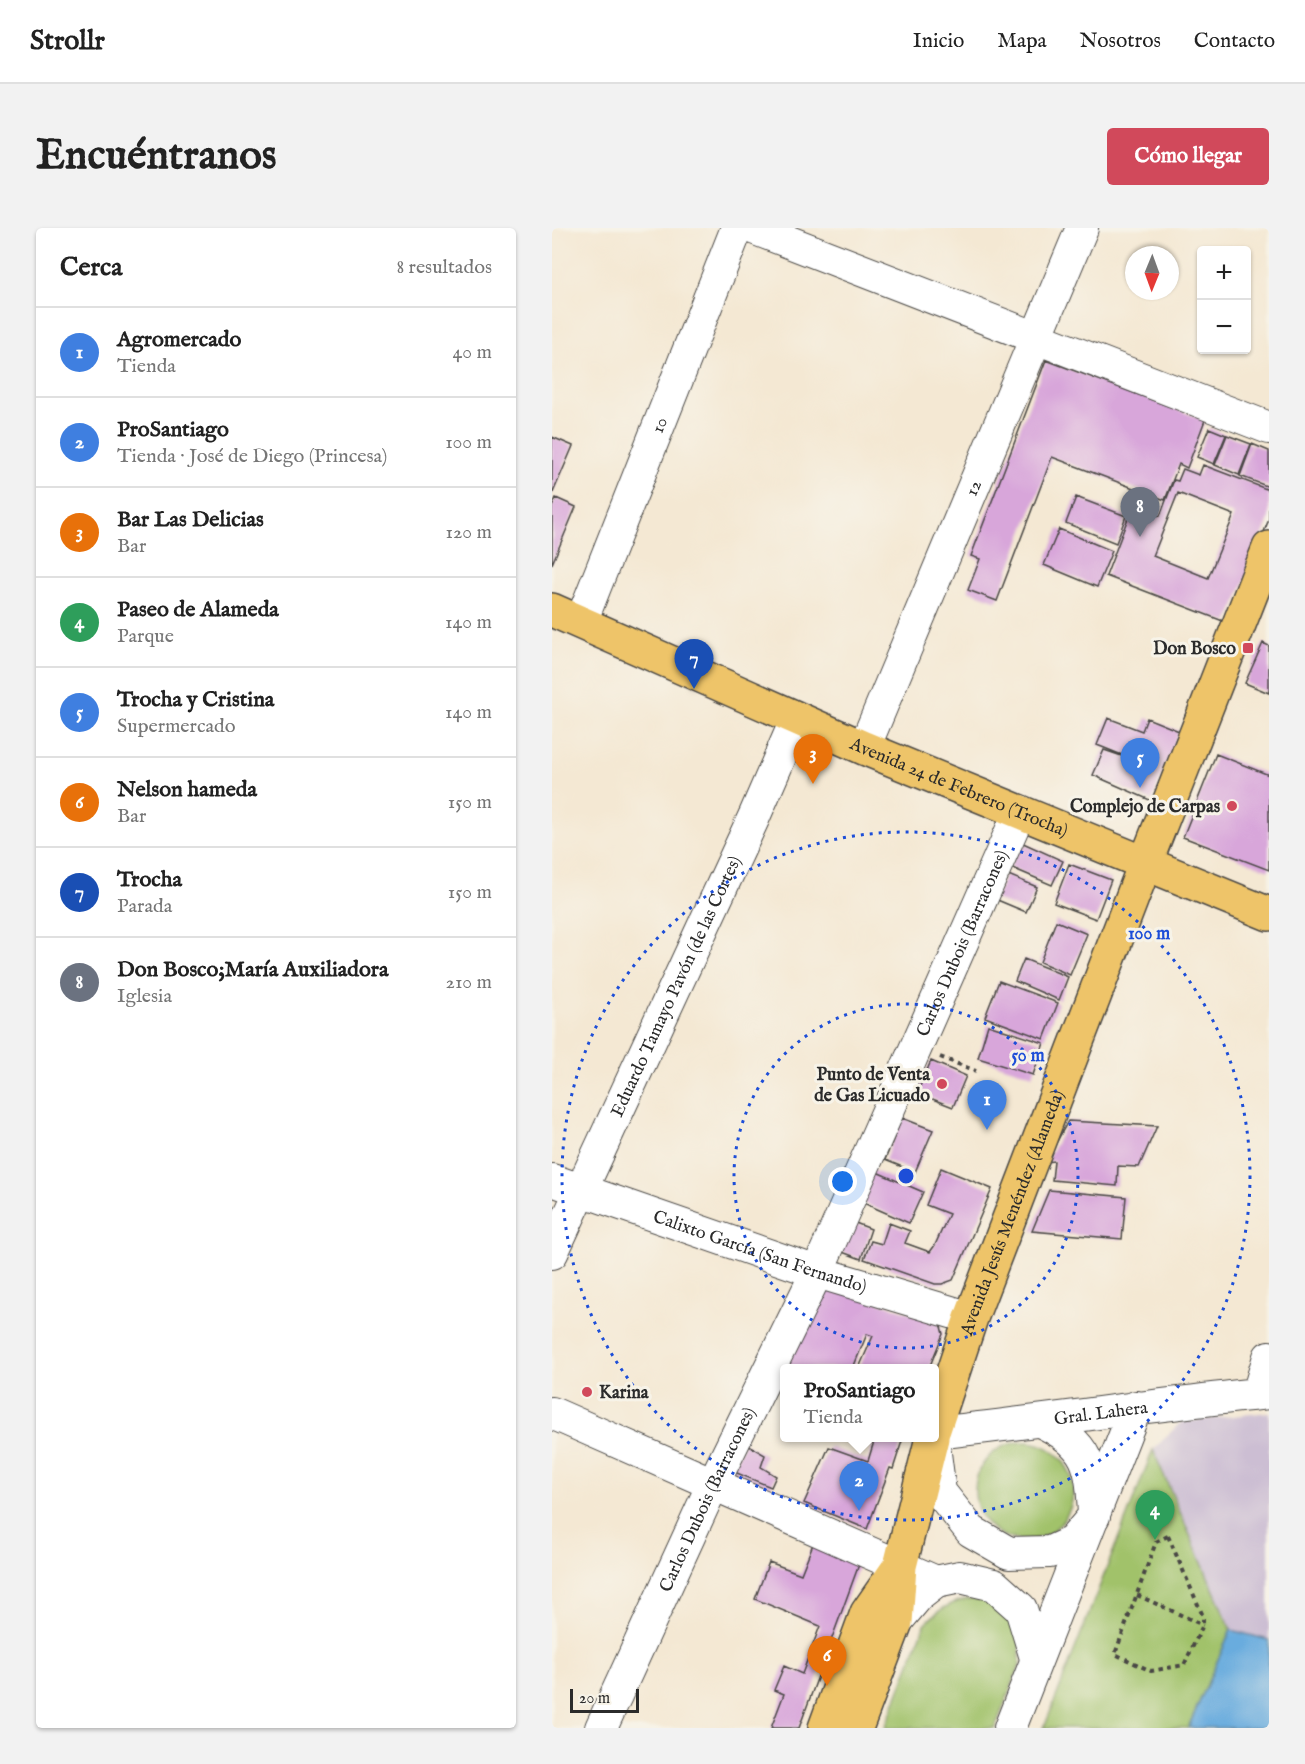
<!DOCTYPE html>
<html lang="es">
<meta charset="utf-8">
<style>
:root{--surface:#fff;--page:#f2f2f2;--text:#222;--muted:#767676;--line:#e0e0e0;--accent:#d1495b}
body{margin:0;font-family:"IM FELL English",serif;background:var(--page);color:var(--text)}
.controls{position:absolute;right:18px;top:18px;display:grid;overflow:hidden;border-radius:6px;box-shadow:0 2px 4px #0004}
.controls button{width:54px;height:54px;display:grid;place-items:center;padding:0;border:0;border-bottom:2px solid var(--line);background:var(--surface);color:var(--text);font:30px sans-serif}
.compass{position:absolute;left:573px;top:18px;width:54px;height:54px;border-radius:50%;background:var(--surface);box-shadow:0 2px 4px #0004;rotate:181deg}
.scale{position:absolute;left:18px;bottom:15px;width:69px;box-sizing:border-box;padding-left:6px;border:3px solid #2b2b2b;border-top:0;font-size:16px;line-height:21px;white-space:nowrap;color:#2b2b2b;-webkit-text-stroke:4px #f7f3e8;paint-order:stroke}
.you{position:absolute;left:291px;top:954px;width:21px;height:21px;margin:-15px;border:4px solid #fff;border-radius:50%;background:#1a73e8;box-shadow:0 0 0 9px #1a73e833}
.badge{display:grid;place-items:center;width:39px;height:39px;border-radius:50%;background:var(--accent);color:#fff;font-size:20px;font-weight:700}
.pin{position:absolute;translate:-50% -50px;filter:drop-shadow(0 2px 3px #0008)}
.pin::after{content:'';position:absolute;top:32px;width:21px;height:18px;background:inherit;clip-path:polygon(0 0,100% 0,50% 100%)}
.popup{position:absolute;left:228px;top:1136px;width:159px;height:78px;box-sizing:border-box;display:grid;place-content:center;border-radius:6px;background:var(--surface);filter:drop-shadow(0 2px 4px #0005);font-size:20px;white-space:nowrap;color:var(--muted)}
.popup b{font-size:22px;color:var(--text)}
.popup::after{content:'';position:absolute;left:50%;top:100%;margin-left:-12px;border:12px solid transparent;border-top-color:var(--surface)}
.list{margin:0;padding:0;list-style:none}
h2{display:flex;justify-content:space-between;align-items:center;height:78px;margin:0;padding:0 24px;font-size:26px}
h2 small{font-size:20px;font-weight:400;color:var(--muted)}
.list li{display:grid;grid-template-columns:39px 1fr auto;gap:18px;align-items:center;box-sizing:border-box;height:90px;padding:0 24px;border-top:2px solid var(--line)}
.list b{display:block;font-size:22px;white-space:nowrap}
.list p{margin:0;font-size:20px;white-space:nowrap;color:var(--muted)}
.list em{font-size:20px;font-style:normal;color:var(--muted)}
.map{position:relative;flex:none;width:717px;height:1500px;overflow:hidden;border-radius:6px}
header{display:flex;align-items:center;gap:36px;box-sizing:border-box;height:84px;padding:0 30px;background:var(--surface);border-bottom:2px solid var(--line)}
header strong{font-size:28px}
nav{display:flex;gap:33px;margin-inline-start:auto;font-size:21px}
.intro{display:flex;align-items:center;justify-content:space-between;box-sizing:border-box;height:144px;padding:0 36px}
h1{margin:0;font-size:42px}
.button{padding:15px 27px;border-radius:6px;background:var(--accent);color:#fff;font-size:21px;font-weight:700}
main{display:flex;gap:36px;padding:0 36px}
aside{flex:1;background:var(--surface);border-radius:6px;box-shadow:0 2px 4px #0004}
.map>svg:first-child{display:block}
.industrial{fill:#ccbed3}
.green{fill:#a1c26b;stroke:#66764b;stroke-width:1.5}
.water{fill:#69acde;stroke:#4a6c84;stroke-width:1.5}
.building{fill:#d8a6da;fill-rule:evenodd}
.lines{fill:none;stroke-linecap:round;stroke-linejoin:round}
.minor-casing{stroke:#494744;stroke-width:34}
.major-casing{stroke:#494744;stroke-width:36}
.path{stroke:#494744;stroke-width:4;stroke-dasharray:4.5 4.5;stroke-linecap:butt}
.minor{stroke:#fff;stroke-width:32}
.major{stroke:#eec469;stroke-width:33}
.ring{fill:none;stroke:#1d4ed8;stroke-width:3;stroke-dasharray:3 6}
.poi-dot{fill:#d1495b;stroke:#f7f3e8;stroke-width:2}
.labels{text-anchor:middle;stroke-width:6;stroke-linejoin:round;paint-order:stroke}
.street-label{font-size:18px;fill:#2b2b2b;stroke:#f7f3e8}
.poi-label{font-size:18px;font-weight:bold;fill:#2b2b2b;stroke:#f7f3e8;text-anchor:end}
.centre{fill:#1d4ed8;stroke:#f7f3e8;stroke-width:3}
.ring-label{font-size:18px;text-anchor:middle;font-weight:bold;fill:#1d4ed8;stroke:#f7f3e8;stroke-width:6;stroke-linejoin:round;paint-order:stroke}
</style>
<header>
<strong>Strollr</strong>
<nav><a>Inicio</a><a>Mapa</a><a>Nosotros</a><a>Contacto</a></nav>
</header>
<div class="intro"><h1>Encuéntranos</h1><a class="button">Cómo llegar</a></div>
<main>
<aside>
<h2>Cerca<small>8 resultados</small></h2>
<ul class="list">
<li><span class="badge" style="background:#3f7fe0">1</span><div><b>Agromercado</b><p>Tienda</p></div><em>40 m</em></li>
<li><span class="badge" style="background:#3f7fe0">2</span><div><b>ProSantiago</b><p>Tienda · José de Diego (Princesa)</p></div><em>100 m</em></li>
<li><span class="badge" style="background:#e8710a">3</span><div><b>Bar Las Delicias</b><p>Bar</p></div><em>120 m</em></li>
<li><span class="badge" style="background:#2e9e5b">4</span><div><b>Paseo de Alameda</b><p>Parque</p></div><em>140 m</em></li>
<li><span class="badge" style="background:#3f7fe0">5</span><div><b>Trocha y Cristina</b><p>Supermercado</p></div><em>140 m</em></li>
<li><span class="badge" style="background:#e8710a">6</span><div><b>Nelson hameda</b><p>Bar</p></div><em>150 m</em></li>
<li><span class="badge" style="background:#1a4fb4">7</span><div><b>Trocha</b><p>Parada</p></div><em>150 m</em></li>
<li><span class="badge" style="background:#6b7280">8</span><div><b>Don Bosco;María Auxiliadora</b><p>Iglesia</p></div><em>210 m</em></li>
</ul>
</aside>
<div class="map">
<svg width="717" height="1500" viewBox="0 0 717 1500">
<rect width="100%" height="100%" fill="#f7f3e8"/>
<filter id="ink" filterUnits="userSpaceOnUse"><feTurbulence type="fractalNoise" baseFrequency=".0167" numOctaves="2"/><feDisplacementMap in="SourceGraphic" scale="12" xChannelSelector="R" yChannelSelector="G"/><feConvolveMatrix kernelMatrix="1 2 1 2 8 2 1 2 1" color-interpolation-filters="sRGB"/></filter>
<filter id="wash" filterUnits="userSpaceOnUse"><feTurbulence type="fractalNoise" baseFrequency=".008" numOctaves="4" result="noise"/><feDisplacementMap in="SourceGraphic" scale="24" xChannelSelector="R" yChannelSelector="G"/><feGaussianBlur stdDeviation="1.35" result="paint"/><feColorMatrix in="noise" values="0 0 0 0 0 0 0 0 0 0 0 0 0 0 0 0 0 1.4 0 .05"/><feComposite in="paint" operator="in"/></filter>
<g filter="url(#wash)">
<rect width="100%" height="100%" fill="#f4e8d3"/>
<path class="industrial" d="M717 1184V1412L679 1402 601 1222 629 1194Z"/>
<path class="green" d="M423 1263a49 49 0 1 1 98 0a49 49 0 1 1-98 0Z
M601 1222 679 1402 636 1500H492Z
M415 1371 432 1372 447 1379 468 1405V1437L443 1500H333L373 1396C386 1382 397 1375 415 1371Z"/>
<path class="water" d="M679 1402 717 1412V1500H636Z"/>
<g id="blocks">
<path class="building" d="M494 132 653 192 635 240 627 236 613 272 500 229 445 373 416 362 428 331 419 328Z
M657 200 674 207 662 236 645 229Z
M675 207 699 216 687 247 663 237Z
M0 209 21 218 0 267Z
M700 216 717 223V259L688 248Z
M651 237 717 262V291L676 395 554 348 581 277 608 288 622 252 626 253 631 241 647 247ZM626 265 682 287 656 350 601 328Z
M524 269 574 288 564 315 514 295Z
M4 270 24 279 0 336V279Z
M507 301 560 323 545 359 492 337Z
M711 415 717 418V465L693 455Z
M556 490 590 503 595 490 627 503 600 573 541 547 552 522 590 535 545 517Z
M664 526 717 547V642L631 609Z
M469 614 511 633 500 657 458 639Z
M517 636 559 652 544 691 502 675Z
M454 646 485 659 474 684 443 671Z
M504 693 535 706 518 747 488 734Z
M472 731 516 749 507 772 463 753Z
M447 753 506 775 492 811 433 789Z
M436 797 492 815 481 847 426 830Z
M379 833 414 848 401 879 365 865Z
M350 890 381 902 363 944 333 932Z
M516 893 605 898 587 939 566 938 565 958 500 952 502 933 494 934Z
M389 940 440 961 401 1052 390 1056H383L312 1031 319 1013 330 1016 337 995 358 1003 353 1015 378 1024 383 1017 397 986 374 977Z
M320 942 371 964 357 995 307 973Z
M497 962 574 969 570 1011 480 1003Z
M293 991 319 1001 309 1031 282 1021Z
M269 1054 388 1095 391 1106 377 1140H307L321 1108 315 1106 301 1140H234Z
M323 1210H351L341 1241 338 1240 315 1301 252 1275 277 1219 316 1233Z
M192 1215 213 1227 209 1239 224 1248 219 1259 180 1243Z
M263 1311 309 1331 247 1500H219L232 1466 222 1462 232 1438 250 1446 268 1398 203 1371 217 1334 249 1346Z"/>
</g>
</g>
<g filter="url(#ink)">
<use href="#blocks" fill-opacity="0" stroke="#494744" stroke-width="1.5"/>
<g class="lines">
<g class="minor-casing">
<g id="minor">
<path d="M201 0 717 200"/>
<path id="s1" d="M29 394 185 0"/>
<path id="s2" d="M312 520 530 0"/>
<path id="s3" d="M0 952 265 1044 419 1090"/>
<path id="s4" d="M0 1025 202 589 245 490"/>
<path d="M706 1166 717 1129"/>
<path d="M0 1185 384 1354"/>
<path id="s5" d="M382 1205C494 1193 605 1176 717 1165"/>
<path d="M381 1210 388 1264 419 1303 457 1325 498 1324 520 1314 542 1288C540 1238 538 1216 488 1193"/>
<path d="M344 1394 366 1368 384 1354 408 1349 442 1357 469 1381 484 1430"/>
<path id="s6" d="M49 1500 161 1256 265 1044 468 583"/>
<path d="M458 1500 584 1179"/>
</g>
</g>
<g class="major-casing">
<g id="major">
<path id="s7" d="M0 382 312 520 717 686"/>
<path id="s8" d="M382 1201 419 1090 593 636 717 320"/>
<path d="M273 1500 315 1385 347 1339"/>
<path d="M304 1500 344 1394 348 1338 380 1210"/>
</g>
</g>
<path class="path" d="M388 829 424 843
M616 1308 651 1388V1397L632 1437 599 1443 563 1426 604 1314Z
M585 1367 651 1397"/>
<use href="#minor" class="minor"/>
<use href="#major" class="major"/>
</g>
</g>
<g class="ring">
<circle cx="354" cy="948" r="172"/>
<circle cx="354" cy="948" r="344"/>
</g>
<g class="poi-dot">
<rect x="690" y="414" width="12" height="12" rx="3"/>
<circle cx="680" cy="578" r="6"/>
<circle cx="390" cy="856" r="6"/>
<circle cx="35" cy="1164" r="6"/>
</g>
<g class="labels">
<g class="street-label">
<text dy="6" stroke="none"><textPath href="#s1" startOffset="212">10</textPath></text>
<text dy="6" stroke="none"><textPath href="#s2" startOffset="282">12</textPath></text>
<text dy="6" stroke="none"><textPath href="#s7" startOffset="444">Avenida 24 de Febrero (Trocha)</textPath></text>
<text dy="6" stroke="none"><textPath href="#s6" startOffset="864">Carlos Dubois (Barracones)</textPath></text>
<text dy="6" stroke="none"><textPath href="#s4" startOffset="294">Eduardo Tamayo Pavón (de las Cortes)</textPath></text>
<text dy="6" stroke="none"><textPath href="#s8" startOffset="230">Avenida Jesús Menéndez (Alameda)</textPath></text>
<text dy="6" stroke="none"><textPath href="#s3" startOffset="220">Calixto García (San Fernando)</textPath></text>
<text dy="6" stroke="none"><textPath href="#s5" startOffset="168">Gral. Lahera</textPath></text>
<text dy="6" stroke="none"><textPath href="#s6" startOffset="252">Carlos Dubois (Barracones)</textPath></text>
</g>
<g class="poi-label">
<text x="684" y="426">Don Bosco</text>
<text x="668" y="584">Complejo de Carpas</text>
<text x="378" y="852">Punto de Venta<tspan x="378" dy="21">de Gas Licuado</tspan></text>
<text x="47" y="1170" text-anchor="start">Karina</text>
</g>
</g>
<circle cx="354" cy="948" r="9" class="centre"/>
<g class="ring-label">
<text x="597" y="711">100 m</text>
<text x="476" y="833">50 m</text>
</g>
</svg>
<div class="controls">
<button>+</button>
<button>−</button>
</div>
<svg class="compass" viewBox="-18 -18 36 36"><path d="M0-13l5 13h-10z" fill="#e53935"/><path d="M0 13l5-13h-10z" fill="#767676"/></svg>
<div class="scale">20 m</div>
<div class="you"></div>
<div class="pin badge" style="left:435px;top:902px;background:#3f7fe0">1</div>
<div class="pin badge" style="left:307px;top:1283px;background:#3f7fe0">2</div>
<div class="popup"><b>ProSantiago</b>Tienda</div>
<div class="pin badge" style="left:261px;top:556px;background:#e8710a">3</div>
<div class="pin badge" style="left:603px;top:1312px;background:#2e9e5b">4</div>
<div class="pin badge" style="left:588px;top:560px;background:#3f7fe0">5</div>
<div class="pin badge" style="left:275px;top:1458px;background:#e8710a">6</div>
<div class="pin badge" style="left:142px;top:461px;background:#1a4fb4">7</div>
<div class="pin badge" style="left:588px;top:309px;background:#6b7280">8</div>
</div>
</main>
